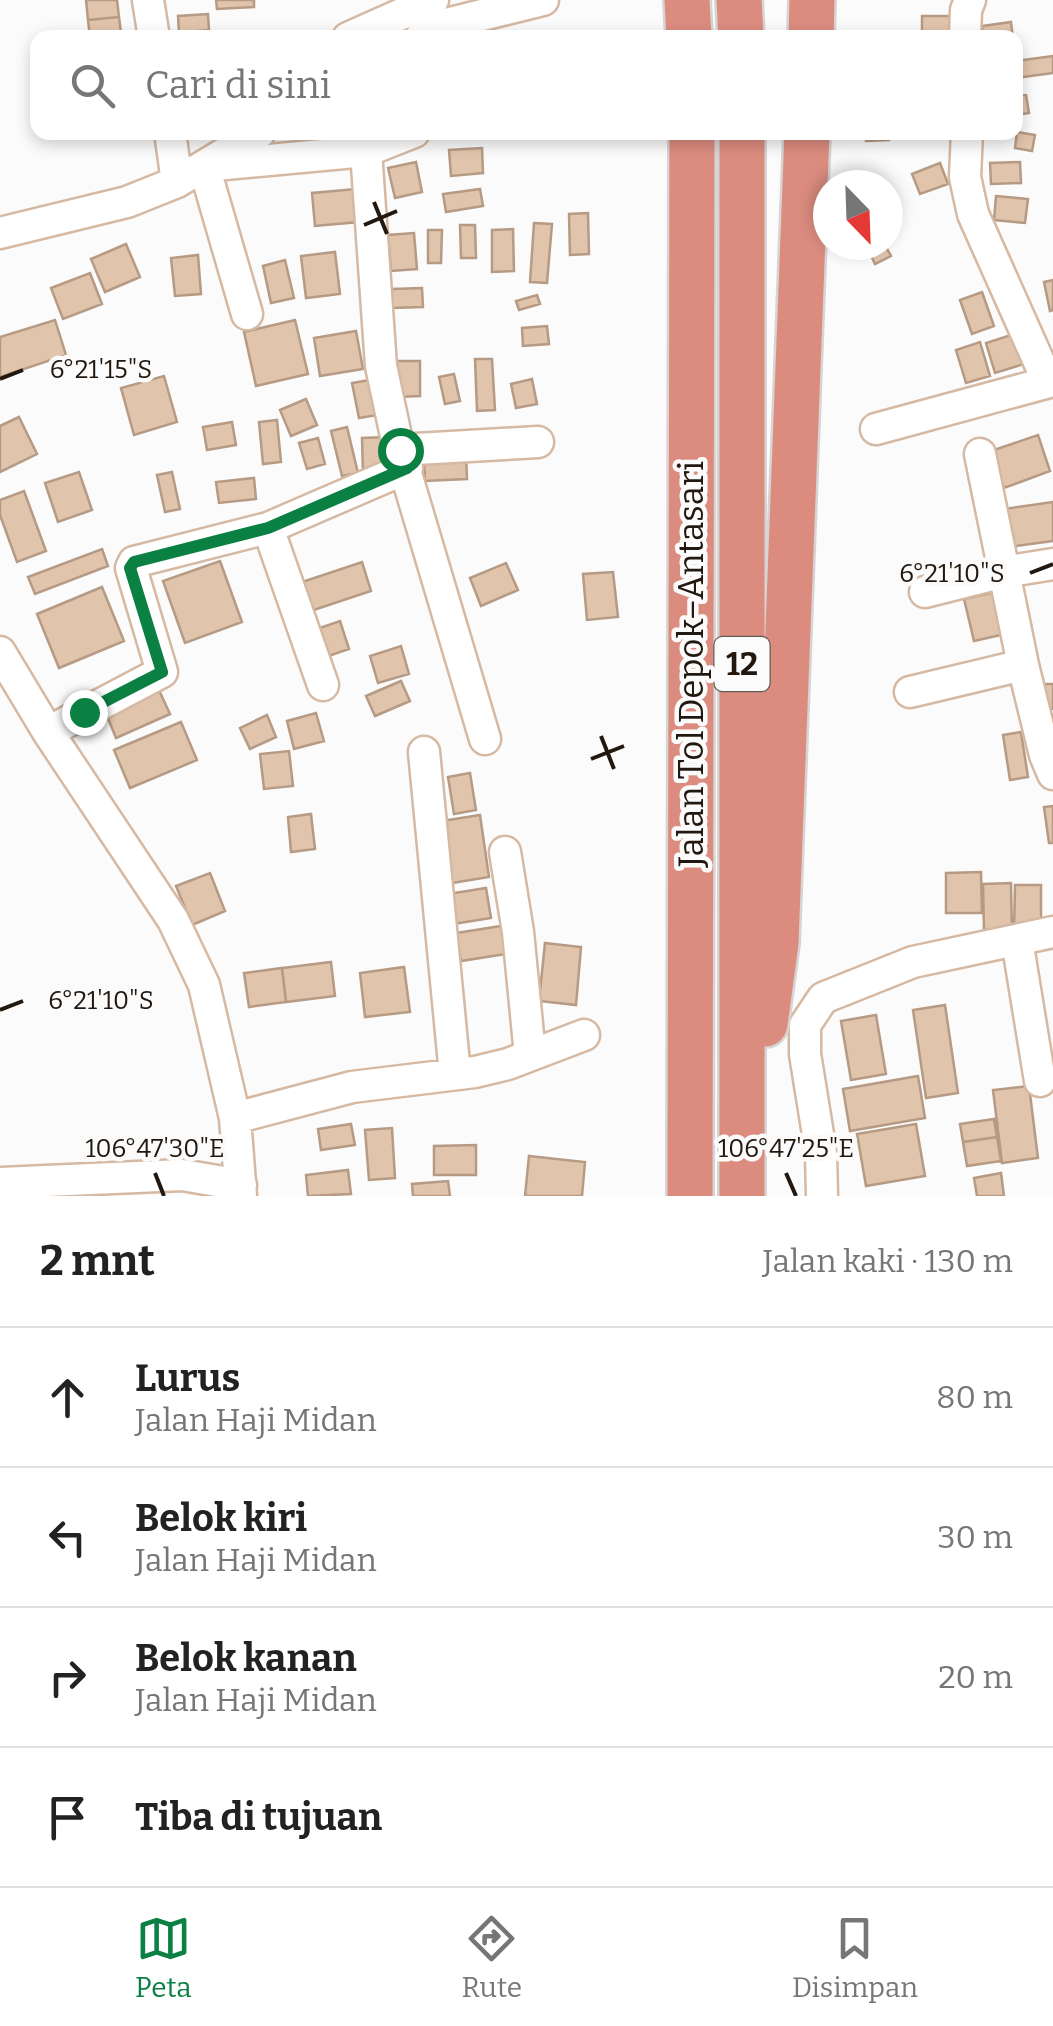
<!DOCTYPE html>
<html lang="id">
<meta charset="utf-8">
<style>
:root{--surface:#fff;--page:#f2f2f2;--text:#222;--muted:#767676;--line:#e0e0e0;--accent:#0b8043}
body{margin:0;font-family:Bitter,serif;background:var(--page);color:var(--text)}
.compass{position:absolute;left:813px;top:170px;width:90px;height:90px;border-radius:50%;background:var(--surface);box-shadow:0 5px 15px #0003;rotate:157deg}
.stop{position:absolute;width:30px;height:30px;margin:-22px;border:8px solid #0b8043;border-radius:50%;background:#fff}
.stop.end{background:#0b8043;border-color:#fff;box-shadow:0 2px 10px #0008}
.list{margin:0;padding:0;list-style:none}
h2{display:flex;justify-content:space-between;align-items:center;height:130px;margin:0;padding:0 40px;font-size:42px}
h2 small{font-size:32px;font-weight:400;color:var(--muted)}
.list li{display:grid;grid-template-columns:65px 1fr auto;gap:30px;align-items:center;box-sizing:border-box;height:140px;padding:0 40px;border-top:2px solid var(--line)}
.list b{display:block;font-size:38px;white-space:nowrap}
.list p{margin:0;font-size:32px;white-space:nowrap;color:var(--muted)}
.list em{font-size:32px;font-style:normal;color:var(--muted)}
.icon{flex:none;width:55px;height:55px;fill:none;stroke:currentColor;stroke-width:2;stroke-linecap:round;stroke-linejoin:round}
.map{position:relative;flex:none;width:1053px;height:1196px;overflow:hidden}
.search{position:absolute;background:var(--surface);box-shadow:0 5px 15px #0003;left:30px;right:30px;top:30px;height:110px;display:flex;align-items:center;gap:25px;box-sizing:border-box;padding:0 35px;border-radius:20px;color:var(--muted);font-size:38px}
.sheet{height:690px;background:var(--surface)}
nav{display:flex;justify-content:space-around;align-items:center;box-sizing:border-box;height:140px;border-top:2px solid var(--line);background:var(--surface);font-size:28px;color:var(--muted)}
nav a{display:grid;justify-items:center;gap:5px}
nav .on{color:var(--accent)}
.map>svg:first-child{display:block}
.building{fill:#e1c4ac;stroke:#b69a83;stroke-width:2.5}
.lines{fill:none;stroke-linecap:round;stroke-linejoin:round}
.minor-casing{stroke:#d6b9a2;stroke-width:35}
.highway-casing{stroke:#d7d5d4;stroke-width:50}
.minor{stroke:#fff;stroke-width:30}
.highway{stroke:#dc8c7f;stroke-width:45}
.route{stroke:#0b8043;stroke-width:12}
.ticks{fill:none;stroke:#22180f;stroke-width:4}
.labels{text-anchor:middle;stroke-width:9;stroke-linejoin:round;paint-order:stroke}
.shield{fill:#fbfbfb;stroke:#635c56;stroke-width:2.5}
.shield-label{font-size:32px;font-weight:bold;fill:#22180f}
.street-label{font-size:35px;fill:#22180f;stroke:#fbfbfb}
.ticks-label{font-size:25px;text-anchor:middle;fill:#22180f;stroke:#fbfbfb;stroke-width:9;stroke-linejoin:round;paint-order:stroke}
</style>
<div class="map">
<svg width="1053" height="1196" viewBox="0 0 1053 1196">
<rect width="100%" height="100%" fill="#fbfbfb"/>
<path class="building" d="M86 0H117L119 17 88 20Z
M216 0H254V7L217 9Z
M208 14 209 30 179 33 178 16Z
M922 16H957V38H922Z
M119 17 121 33 90 37 88 20Z
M1011 22 1013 38H983L982 26Z
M209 30V38H179V33Z
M1053 56V73L1016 78V61Z
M1026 95 1029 113 1016 115V96Z
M866 132H889V140L866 141Z
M1017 132 1035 135 1032 151 1015 148Z
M482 148 483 173 451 176 449 150Z
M416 162 422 192 395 198 388 168Z
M1020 162 1021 183 991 184 990 163Z
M940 163 948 184 920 194 912 174Z
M356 189 359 222 315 226 312 193Z
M480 189 483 206 446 212 443 194Z
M996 196 1028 199 1025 223 994 220Z
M588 213 589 254 570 255 569 214Z
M534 223 552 224 547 283 530 282Z
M460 225H475L476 258H461Z
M513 229 514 271 492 272V230Z
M428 230H442L441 263H428Z
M414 233 417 269 391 271 388 235Z
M126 244 140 277 105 292 91 259Z
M866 245H885L891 256 875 264Z
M335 252 340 294 306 298 301 256Z
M198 255 201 294 175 296 171 258Z
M285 260 294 298 271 303 263 266Z
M90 273 102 304 63 319 51 288Z
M1053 280V310L1050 311 1044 282Z
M422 288 423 307 392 308V289Z
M982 292 994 326 972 334 960 300Z
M537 295 540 304 519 310 516 301Z
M55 320 66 355 0 377V337Z
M295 320 308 374 256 386 244 332Z
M547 326 549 344 523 346 522 328Z
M356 331 363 369 320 376 314 338Z
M1014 334 1024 364 995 373 986 343Z
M980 342 990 376 966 383 956 350Z
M475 359H492L495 410 477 411Z
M397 361H420V396L398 397Z
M454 374 460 401 445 404 439 377Z
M164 376 177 422 134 435 121 388Z
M532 379 537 404 516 408 511 384Z
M370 380 377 415 359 418 352 383Z
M306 399 317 425 291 436 280 410Z
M19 417 37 454 0 472V426Z
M277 420 281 462 263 464 259 422Z
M232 422 236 445 207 450 203 427Z
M347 427 358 473 342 476 331 431Z
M1038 435 1050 471 1004 488 991 451Z
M388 437 389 473 363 474 362 438Z
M318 438 325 464 307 469 299 443Z
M466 453 467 479 425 481 424 454Z
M79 472 92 510 58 522 45 483Z
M172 472 180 509 165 512 157 475Z
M254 478 256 499 219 503 216 482Z
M24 491 46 551 17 562 0 515V500Z
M1053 502V541L1009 547 1004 509Z
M102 549 108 566 35 594 28 577Z
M220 561 242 622 185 643 163 581Z
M362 562 371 591 308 612 299 583Z
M506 563 518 590 481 606 470 578Z
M613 572 618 617 587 620 583 574Z
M102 587 124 641 59 668 37 614Z
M995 592 1005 634 974 641 964 599Z
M340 621 349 649 320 659 311 631Z
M401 646 409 674 378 683 370 656Z
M401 681 410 701 375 716 366 696Z
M1042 684H1053V709H1043Z
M158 688 170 714 116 738 105 711Z
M316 713 324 741 294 749 287 721Z
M267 715 276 737 250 749 240 728Z
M181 722 197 760 130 788 114 750Z
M1021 732 1028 777 1010 780 1003 735Z
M289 751 293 786 264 789 260 754Z
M470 773 476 810 454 814 448 777Z
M1053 806V843H1049L1044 807Z
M311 814 315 849 291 852 288 817Z
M480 815 489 877 452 883 442 821Z
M981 872 982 913H946V873Z
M210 873 225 911 192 925 176 886Z
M1011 883 1012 931 984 932 983 884Z
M1015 885H1041V933H1014Z
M486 888 491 918 453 924 448 894Z
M501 926 506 954 461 961 456 933Z
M545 943 581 947 576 1005 539 1001Z
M331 962 335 996 286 1002 282 968Z
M404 967 410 1012 365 1017 360 973Z
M282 968 286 1002 249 1007 244 973Z
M945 1005 958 1093 926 1098 913 1010Z
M876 1015 886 1074 851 1080 841 1021Z
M918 1076 925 1118 850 1131 843 1089Z
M1029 1086 1038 1158 1002 1163 993 1090Z
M994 1119 997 1137 963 1142 960 1124Z
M351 1124 355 1145 321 1150 318 1129Z
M916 1124 925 1176 866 1186 857 1134Z
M392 1128 395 1178 369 1180 365 1130Z
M997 1137 1001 1161 967 1166 963 1142Z
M476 1145V1175H434V1146Z
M529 1156 585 1162 582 1196H525Z
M348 1170 351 1194 308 1196 306 1175Z
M1001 1173 1004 1196H977L974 1178Z
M448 1181 450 1196H413L412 1184Z"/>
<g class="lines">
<g class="minor-casing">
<path id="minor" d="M148 0 154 38
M348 38 433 0
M420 38 446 24 543 0
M965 38 966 10 970 0
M170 132 177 182
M967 132 965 177 973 214 1048 382
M366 151 381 366 399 450 485 739
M0 233 127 202 177 182 260 132
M247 314 204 166 366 151 414 132
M876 429 1053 381
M399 450 538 442
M268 528 323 685
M925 592 1004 572 1053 564
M0 652 48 732 173 920 204 985 235 1118 241 1196
M1023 665 1045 755 1053 774
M910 692 1023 665 980 454
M48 732 162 672 131 568 134 562 268 528 407 468
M424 752 455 1074
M505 852 518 932 530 1055
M1017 940 1040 1081
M235 1118 352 1087 475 1072 508 1064 584 1035
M0 1183 182 1175 241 1185
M822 1196 821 1153 805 1054V1025L823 998 913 962 1053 932"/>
</g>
<g class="highway-casing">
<path id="highway" d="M687 0 689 38
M739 0 741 38
M811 38 812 0
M765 1024 776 943 807 132
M690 1196 692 132
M742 1196V132"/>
</g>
<use href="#minor" class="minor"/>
<use href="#highway" class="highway"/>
</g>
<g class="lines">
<path class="route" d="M84 712 162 672 130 568 134 562 268 528 407 468 400 450"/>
</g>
<path class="ticks" d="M374 202 387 234M364 225 397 211M0 379 23 370M1030 573 1053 564M601 736 614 769M591 759 624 746M0 1010 23 1001M155 1173 164 1196M786 1173 796 1196"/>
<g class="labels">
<rect class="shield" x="714.5" y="637" width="55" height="54" rx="8"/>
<g class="shield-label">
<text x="742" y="675">12</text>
</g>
<g class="street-label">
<text transform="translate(691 664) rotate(-90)" y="12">Jalan Tol Depok–Antasari</text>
</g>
</g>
<g class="ticks-label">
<text x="101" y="378">6°21'15"S</text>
<text x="952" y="582">6°21'10"S</text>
<text x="101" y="1009">6°21'10"S</text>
<text x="155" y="1157">106°47'30"E</text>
<text x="786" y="1157">106°47'25"E</text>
</g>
</svg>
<svg class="compass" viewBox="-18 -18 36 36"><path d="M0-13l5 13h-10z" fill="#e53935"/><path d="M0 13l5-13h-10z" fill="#767676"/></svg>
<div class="stop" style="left:400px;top:450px"></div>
<div class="stop end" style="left:84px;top:712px"></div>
<div class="search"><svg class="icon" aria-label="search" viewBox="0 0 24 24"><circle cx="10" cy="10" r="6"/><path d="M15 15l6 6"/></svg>Cari di sini</div>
</div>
<section class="sheet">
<h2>2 mnt<small>Jalan kaki · 130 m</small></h2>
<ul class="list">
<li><svg class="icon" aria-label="ahead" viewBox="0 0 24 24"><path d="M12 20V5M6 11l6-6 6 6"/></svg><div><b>Lurus</b><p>Jalan Haji Midan</p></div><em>80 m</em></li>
<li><svg class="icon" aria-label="left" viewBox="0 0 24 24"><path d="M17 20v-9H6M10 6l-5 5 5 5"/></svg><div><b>Belok kiri</b><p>Jalan Haji Midan</p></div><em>30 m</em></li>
<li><svg class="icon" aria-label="right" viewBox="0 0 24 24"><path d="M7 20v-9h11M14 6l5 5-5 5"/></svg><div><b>Belok kanan</b><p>Jalan Haji Midan</p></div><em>20 m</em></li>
<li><svg class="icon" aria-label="arrive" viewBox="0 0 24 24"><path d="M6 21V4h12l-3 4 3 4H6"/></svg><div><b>Tiba di tujuan</b></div></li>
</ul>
</section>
<nav>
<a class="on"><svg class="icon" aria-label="map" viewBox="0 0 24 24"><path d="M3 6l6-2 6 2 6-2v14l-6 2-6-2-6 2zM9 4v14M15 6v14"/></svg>Peta</a>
<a><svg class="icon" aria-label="directions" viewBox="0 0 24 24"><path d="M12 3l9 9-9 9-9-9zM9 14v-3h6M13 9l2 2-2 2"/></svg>Rute</a>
<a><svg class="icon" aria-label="saved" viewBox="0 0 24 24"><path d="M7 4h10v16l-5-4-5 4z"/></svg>Disimpan</a>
</nav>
